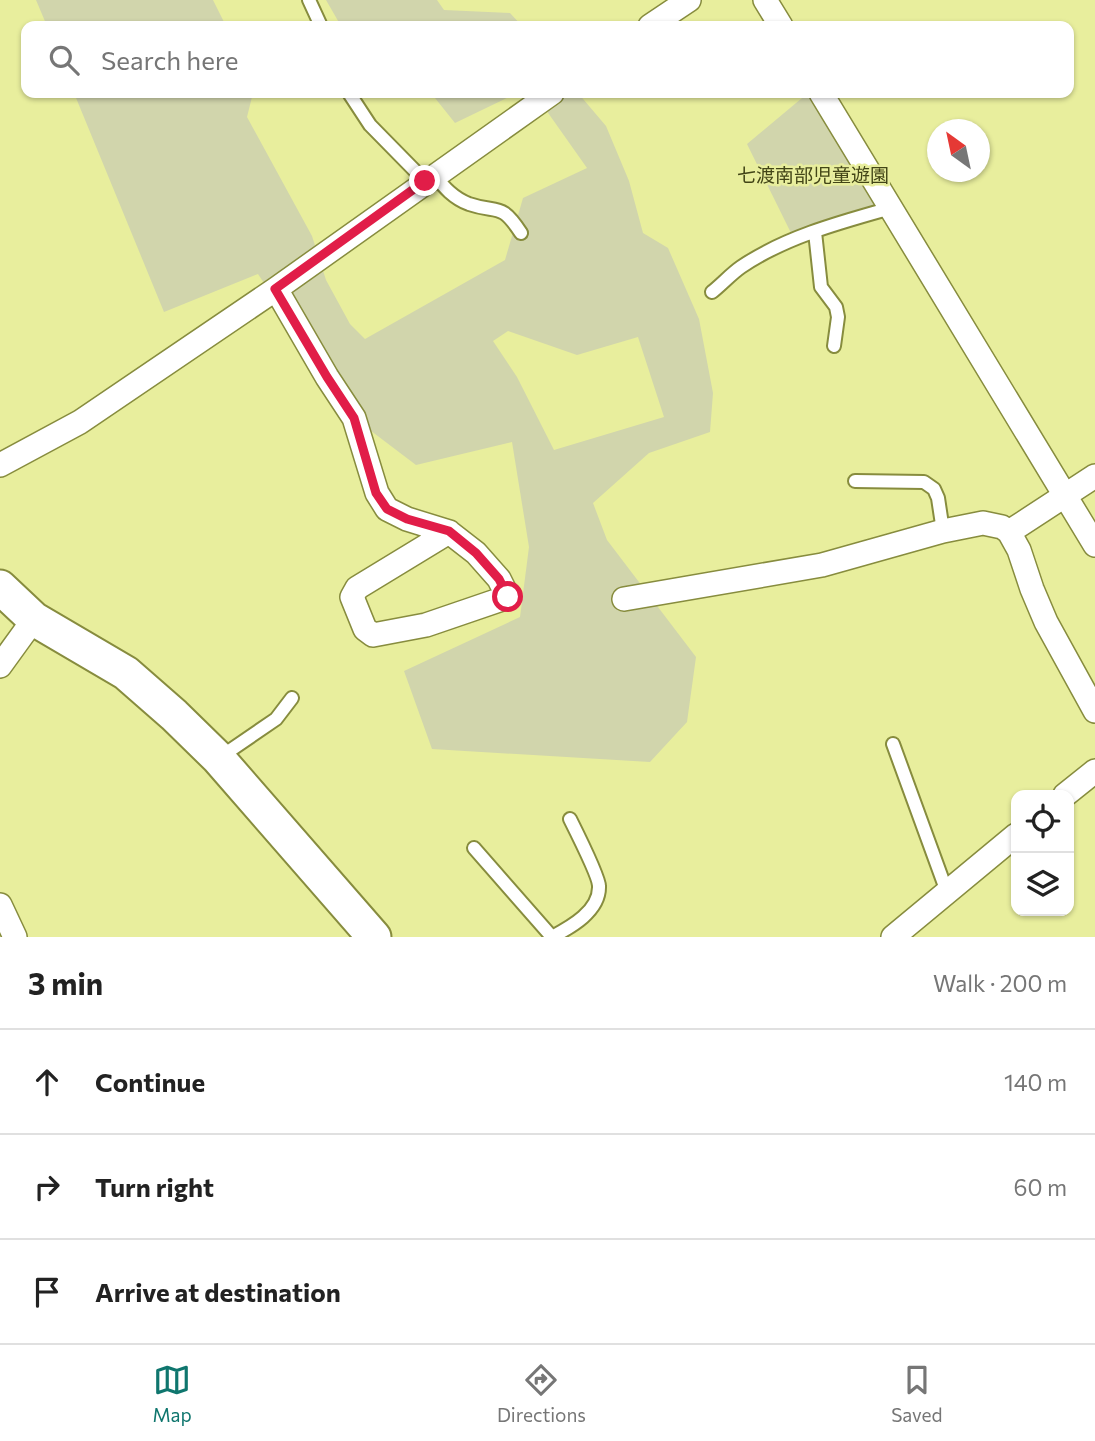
<!DOCTYPE html>
<meta charset="utf-8">
<style>
:root{--surface:#fff;--page:#f2f2f2;--text:#222;--muted:#767676;--line:#e0e0e0;--accent:#0f766e}
body{margin:0;font-family:Commissioner,"Noto Sans JP",sans-serif;background:var(--page);color:var(--text)}
.controls{position:absolute;right:21px;bottom:21px;display:grid;overflow:hidden;border-radius:14px;box-shadow:0 2px 5px #0004}
.controls button{width:63px;height:63px;display:grid;place-items:center;padding:0;border:0;border-bottom:2px solid var(--line);background:var(--surface);color:var(--text);font:35px sans-serif}
.compass{position:absolute;left:927px;top:119px;width:63px;height:63px;border-radius:50%;background:var(--surface);box-shadow:0 2px 5px #0004;rotate:327deg}
.stop{position:absolute;width:21px;height:21px;margin:-16px;border:5px solid #e11d48;border-radius:50%;background:#fff}
.stop.end{background:#e11d48;border-color:#fff;box-shadow:0 2px 7px #0008}
.list{margin:0;padding:0;list-style:none}
h2{display:flex;justify-content:space-between;align-items:center;height:91px;margin:0;padding:0 28px;font-size:30px}
h2 small{font-size:23px;font-weight:400;color:var(--muted)}
.list li{display:grid;grid-template-columns:46px 1fr auto;gap:21px;align-items:center;box-sizing:border-box;height:105px;padding:0 28px;border-top:2px solid var(--line)}
.list b{display:block;font-size:26px;white-space:nowrap}
.list em{font-size:23px;font-style:normal;color:var(--muted)}
.icon{flex:none;width:38px;height:38px;fill:none;stroke:currentColor;stroke-width:2;stroke-linecap:round;stroke-linejoin:round}
.map{position:relative;flex:none;width:1095px;height:937px;overflow:hidden}
.search{position:absolute;background:var(--surface);box-shadow:0 2px 5px #0004;left:21px;right:21px;top:21px;height:77px;display:flex;align-items:center;gap:18px;box-sizing:border-box;padding:0 24px;border-radius:14px;color:var(--muted);font-size:26px}
.sheet{height:406px;background:var(--surface)}
nav{display:flex;justify-content:space-around;align-items:center;box-sizing:border-box;height:98px;border-top:2px solid var(--line);background:var(--surface);font-size:19px;color:var(--muted)}
nav a{display:grid;justify-items:center;gap:4px}
nav .on{color:var(--accent)}
.map>svg:first-child{display:block}
.green{fill:#d1d5ac;fill-rule:evenodd}
.lines{fill:none;stroke-linecap:round;stroke-linejoin:round}
.lane-casing{stroke:#878c3e;stroke-width:16}
.street-casing{stroke:#878c3e;stroke-width:26}
.secondary-casing{stroke:#878c3e;stroke-width:37}
.lane{stroke:#fff;stroke-width:12}
.street{stroke:#fff;stroke-width:23}
.secondary{stroke:#fff;stroke-width:33}
.route{stroke:#e11d48;stroke-width:9}
.labels{text-anchor:middle;stroke-width:5;stroke-linejoin:round;paint-order:stroke}
.park-label{font-size:19px;fill:#424517;stroke:#e8ee9d}
</style>
<div class="map">
<svg width="1095" height="937" viewBox="0 0 1095 937">
<rect width="100%" height="100%" fill="#e8ee9d"/>
<path class="green" d="M36 0H213L226 26H47Z
M326 0H437L444 10 510 13 522 26H341Z
M74 93H253L247 117 312 236 326 280 350 324 365 339 505 260 523 198 587 168 546 110 529 93H578L606 126 629 181 643 233 668 248 699 319 713 393 710 432 649 453 593 503 607 540 696 657 687 722 650 762 432 749 404 671 520 617 529 547 512 442 416 465 354 418 258 274 164 312ZM508 331 577 355 638 337 664 417 554 450 517 377 493 341Z
M431 93H517L455 123Z
M808 93H817L884 203 792 235 747 144Z"/>
<g class="lines">
<g class="lane-casing">
<path id="lane" d="M309 0 321 26
M349 93 370 125 425 181
M434 175C444 187 453 198 469 204 498 214 500 201 521 233
M815 232 821 287 836 307 838 317 834 346
M712 292C722 284 731 274 741 267 785 237 841 222 891 208
M855 481 924 482 934 489 938 498 943 531
M893 744 947 892
M219 758 276 719 292 698
M474 848 552 937
M552 937C571 927 600 911 599 886 599 877 576 831 570 819"/>
</g>
<g class="street-casing">
<path id="street" d="M765 0 781 26
M650 26 689 0
M821 93 1095 545
M276 289 327 377 354 418 377 493 387 509 407 519 449 532 476 553 499 579 508 597 426 625 373 635 365 629 352 597 357 588 449 532
M0 465 80 422 276 289 552 93
M1009 532 1095 476
M624 599 822 565 943 531 983 523 1002 527 1009 532 1019 550 1032 589 1046 622 1095 711
M0 666 34 619
M1065 795 1095 771
M0 905 15 937
M893 937 1016 835"/>
</g>
<g class="secondary-casing">
<path id="secondary" d="M0 587 34 619 126 673 174 715 218 758 374 937"/>
</g>
<use href="#lane" class="lane"/>
<use href="#street" class="street"/>
<use href="#secondary" class="secondary"/>
</g>
<g class="lines">
<path class="route" d="M425 181 275 289 327 377 354 418 376 493 387 509 407 519 449 531 476 553 499 579 508 597"/>
</g>
<g class="labels">
<g class="park-label">
<text x="813" y="182">七渡南部児童遊園</text>
</g>
</g>
</svg>
<div class="controls">
<button><svg class="icon" aria-label="locate" viewBox="0 0 24 24"><circle cx="12" cy="12" r="6"/><path d="M12 2v4M12 18v4M2 12h4M18 12h4"/></svg></button>
<button><svg class="icon" aria-label="layers" viewBox="0 0 24 24"><path d="M12 4l9 5-9 5-9-5zM3 14l9 5 9-5"/></svg></button>
</div>
<svg class="compass" viewBox="-18 -18 36 36"><path d="M0-13l5 13h-10z" fill="#e53935"/><path d="M0 13l5-13h-10z" fill="#767676"/></svg>
<div class="stop" style="left:508px;top:597px"></div>
<div class="stop end" style="left:425px;top:181px"></div>
<div class="search"><svg class="icon" aria-label="search" viewBox="0 0 24 24"><circle cx="10" cy="10" r="6"/><path d="M15 15l6 6"/></svg>Search here</div>
</div>
<section class="sheet">
<h2>3 min<small>Walk · 200 m</small></h2>
<ul class="list">
<li><svg class="icon" aria-label="ahead" viewBox="0 0 24 24"><path d="M12 20V5M6 11l6-6 6 6"/></svg><div><b>Continue</b></div><em>140 m</em></li>
<li><svg class="icon" aria-label="right" viewBox="0 0 24 24"><path d="M7 20v-9h11M14 6l5 5-5 5"/></svg><div><b>Turn right</b></div><em>60 m</em></li>
<li><svg class="icon" aria-label="arrive" viewBox="0 0 24 24"><path d="M6 21V4h12l-3 4 3 4H6"/></svg><div><b>Arrive at destination</b></div></li>
</ul>
</section>
<nav>
<a class="on"><svg class="icon" aria-label="map" viewBox="0 0 24 24"><path d="M3 6l6-2 6 2 6-2v14l-6 2-6-2-6 2zM9 4v14M15 6v14"/></svg>Map</a>
<a><svg class="icon" aria-label="directions" viewBox="0 0 24 24"><path d="M12 3l9 9-9 9-9-9zM9 14v-3h6M13 9l2 2-2 2"/></svg>Directions</a>
<a><svg class="icon" aria-label="saved" viewBox="0 0 24 24"><path d="M7 4h10v16l-5-4-5 4z"/></svg>Saved</a>
</nav>
